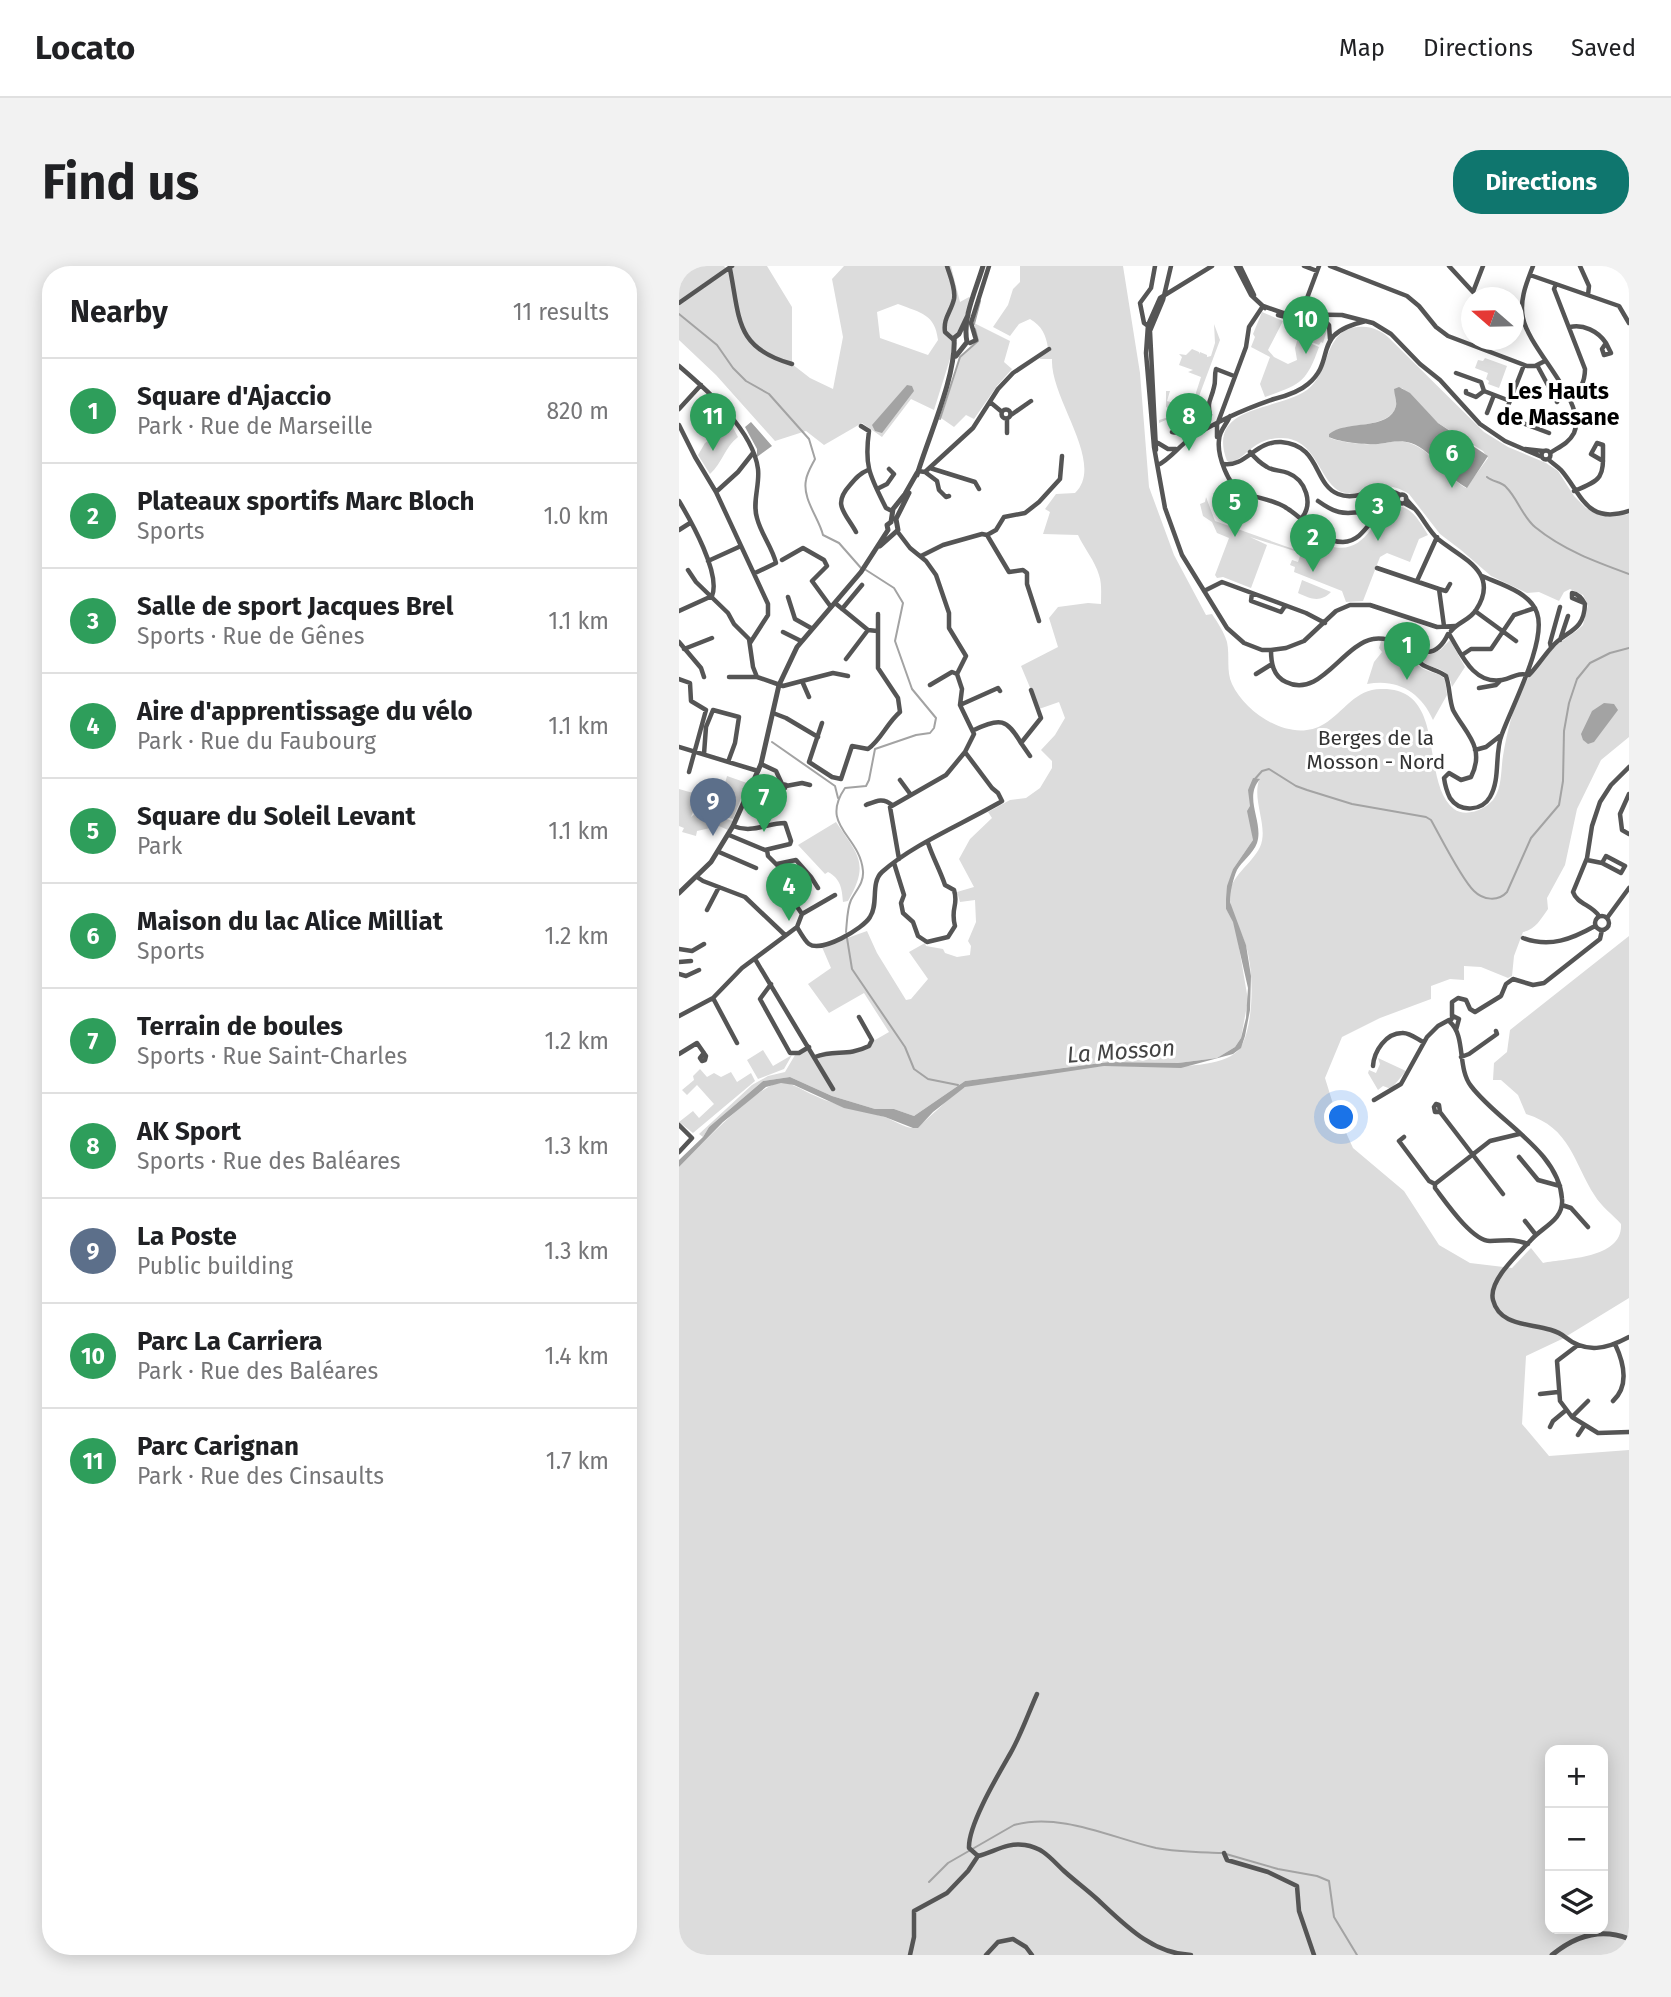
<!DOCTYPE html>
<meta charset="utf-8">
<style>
:root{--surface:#fff;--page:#f2f2f2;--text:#202124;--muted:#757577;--line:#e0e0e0;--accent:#0f766e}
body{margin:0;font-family:"Fira Sans",sans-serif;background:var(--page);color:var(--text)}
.controls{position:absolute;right:21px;bottom:21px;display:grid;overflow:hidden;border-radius:14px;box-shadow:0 4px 18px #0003}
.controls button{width:63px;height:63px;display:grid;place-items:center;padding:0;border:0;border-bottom:2px solid var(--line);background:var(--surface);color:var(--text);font:35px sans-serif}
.compass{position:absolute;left:782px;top:21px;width:63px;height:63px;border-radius:50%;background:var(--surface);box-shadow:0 4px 18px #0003;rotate:290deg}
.you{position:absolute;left:663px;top:852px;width:24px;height:24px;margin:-18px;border:5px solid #fff;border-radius:50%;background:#1a73e8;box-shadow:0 0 0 10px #1a73e833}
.badge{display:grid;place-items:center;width:46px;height:46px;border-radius:50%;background:var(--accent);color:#fff;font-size:23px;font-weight:700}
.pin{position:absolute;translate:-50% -58px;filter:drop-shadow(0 2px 4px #0008)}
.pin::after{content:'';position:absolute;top:37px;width:24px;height:21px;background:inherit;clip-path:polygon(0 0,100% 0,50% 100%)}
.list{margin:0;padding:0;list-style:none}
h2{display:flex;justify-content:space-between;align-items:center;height:91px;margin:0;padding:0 28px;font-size:30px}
h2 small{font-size:23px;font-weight:400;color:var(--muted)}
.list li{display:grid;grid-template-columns:46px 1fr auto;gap:21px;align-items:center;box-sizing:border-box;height:105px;padding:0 28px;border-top:2px solid var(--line)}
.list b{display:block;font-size:26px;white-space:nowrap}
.list p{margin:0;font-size:23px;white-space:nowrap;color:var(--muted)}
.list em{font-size:23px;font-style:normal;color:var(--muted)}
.icon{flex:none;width:38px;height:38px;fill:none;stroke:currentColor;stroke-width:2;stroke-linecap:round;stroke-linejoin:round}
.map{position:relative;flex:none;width:950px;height:1689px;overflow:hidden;border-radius:28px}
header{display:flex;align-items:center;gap:42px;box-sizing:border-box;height:98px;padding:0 35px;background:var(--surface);border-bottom:2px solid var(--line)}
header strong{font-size:33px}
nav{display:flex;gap:38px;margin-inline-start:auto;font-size:24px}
.intro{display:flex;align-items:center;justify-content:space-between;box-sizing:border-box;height:168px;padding:0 42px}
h1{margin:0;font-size:49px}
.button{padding:18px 32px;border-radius:28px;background:var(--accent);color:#fff;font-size:24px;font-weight:700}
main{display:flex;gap:42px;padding:0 42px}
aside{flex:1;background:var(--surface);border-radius:28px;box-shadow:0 4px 18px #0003}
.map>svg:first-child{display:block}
.green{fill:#dcdcdc;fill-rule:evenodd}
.water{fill:#a3a3a3}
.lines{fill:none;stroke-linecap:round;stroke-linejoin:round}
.stream{stroke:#a3a3a3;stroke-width:2}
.minor{stroke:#555;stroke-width:4.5}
.tertiary{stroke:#555;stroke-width:5}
.labels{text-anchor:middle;stroke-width:6;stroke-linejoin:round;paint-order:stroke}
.park-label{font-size:21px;fill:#333;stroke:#fff}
.neighbourhood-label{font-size:23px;font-weight:bold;fill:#000;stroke:#fff}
.water-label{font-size:23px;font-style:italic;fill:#444;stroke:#fff}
</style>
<header>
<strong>Locato</strong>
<nav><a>Map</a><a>Directions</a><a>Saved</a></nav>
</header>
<div class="intro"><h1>Find us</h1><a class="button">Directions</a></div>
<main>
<aside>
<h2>Nearby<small>11 results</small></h2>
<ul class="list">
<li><span class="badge" style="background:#2e9e5b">1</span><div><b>Square d'Ajaccio</b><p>Park · Rue de Marseille</p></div><em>820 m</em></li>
<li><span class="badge" style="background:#2e9e5b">2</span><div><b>Plateaux sportifs Marc Bloch</b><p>Sports</p></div><em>1.0 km</em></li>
<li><span class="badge" style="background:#2e9e5b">3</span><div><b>Salle de sport Jacques Brel</b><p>Sports · Rue de Gênes</p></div><em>1.1 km</em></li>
<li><span class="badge" style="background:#2e9e5b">4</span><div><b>Aire d'apprentissage du vélo</b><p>Park · Rue du Faubourg</p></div><em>1.1 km</em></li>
<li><span class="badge" style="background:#2e9e5b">5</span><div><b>Square du Soleil Levant</b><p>Park</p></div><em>1.1 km</em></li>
<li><span class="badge" style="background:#2e9e5b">6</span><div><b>Maison du lac Alice Milliat</b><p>Sports</p></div><em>1.2 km</em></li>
<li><span class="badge" style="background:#2e9e5b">7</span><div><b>Terrain de boules</b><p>Sports · Rue Saint-Charles</p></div><em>1.2 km</em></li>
<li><span class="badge" style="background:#2e9e5b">8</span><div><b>AK Sport</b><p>Sports · Rue des Baléares</p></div><em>1.3 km</em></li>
<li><span class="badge" style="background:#5c6f8a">9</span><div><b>La Poste</b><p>Public building</p></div><em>1.3 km</em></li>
<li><span class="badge" style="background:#2e9e5b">10</span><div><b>Parc La Carriera</b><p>Park · Rue des Baléares</p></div><em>1.4 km</em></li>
<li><span class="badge" style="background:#2e9e5b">11</span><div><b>Parc Carignan</b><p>Park · Rue des Cinsaults</p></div><em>1.7 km</em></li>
</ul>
</aside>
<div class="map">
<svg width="950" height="1689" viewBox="0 0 950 1689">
<rect width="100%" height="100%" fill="#fff"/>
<path class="green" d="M0 0H45L50 5 55 0H88L113 41V98L131 112 154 123 164 71 153 13 165 0H272L281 36 290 31 292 32 281 64 274 69 275 80 255 144 232 133 203 171 183 157 145 179 127 165 96 175 37 109 0 74ZM219 38C242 47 256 48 259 74L249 89 201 72 198 46Z
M341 0H444L461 107 470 221 495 289 527 349 533 348C539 357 545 366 548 376 551 390 547 405 553 418 567 448 613 478 645 458 665 446 676 423 702 423 770 421 740 516 775 543 787 552 809 543 816 531 823 520 822 502 824 490 828 466 835 435 848 414 851 410 871 385 875 382 884 373 895 368 904 359L909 339 904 329 891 323 885 326 880 335 860 326 848 327 812 310 782 284 761 268 730 228C701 209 690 231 667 227 637 222 641 160 588 174 573 178 566 191 552 197L548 195C527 139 595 146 628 124 652 107 644 63 680 61 692 60 701 64 710 72L805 166 829 181 867 197 879 205 895 230 907 242 929 251 950 248V471L922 494 898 543 886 599 868 632 869 643C862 653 856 664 844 666L835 690 833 710 829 712 802 701 785 700V714L771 713 752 720V733L701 752 663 771 646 812 654 838 674 882 725 925 760 979 791 997 833 1002 852 982 864 997C888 992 944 993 942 958 934 949 922 940 916 930 894 896 892 862 847 848L839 829 822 814H814L815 797 828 786 831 764 950 670V1032L883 1073 847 1090 843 1158 870 1190 950 1184V1689H0V901C18 883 79 818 101 817 109 816 118 821 126 825 155 840 176 842 206 851 214 854 227 863 236 862 242 861 273 828 284 822 296 816 313 816 326 814 359 809 392 802 425 800 454 798 548 810 563 779 575 755 575 706 567 680 563 666 553 650 551 635 547 612 572 600 581 581 590 561 573 536 580 514L574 512 571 528 574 574 554 603 547 643 556 658 569 734 562 772 556 781 538 792 499 797 429 796 286 815 235 850 215 843H196L153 830 111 811 84 815 30 861 24 871 20 868 73 819 89 810 106 806 116 789 130 784 154 822 137 789 147 785H177L210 766 185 727 150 747 129 718 152 702 143 681 188 665 198 687 227 734 232 733 249 713 230 686 246 677 247 680 264 683 266 687 278 691 291 689 292 680 289 675 297 656 296 634 281 636 278 626 295 621 280 593 291 573 313 552 309 546 331 534 347 532 361 522 373 502V495L362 484 376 469 386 452 380 436 360 443 342 400 379 381 370 352 379 341 409 337 422 338C422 328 423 318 420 309 416 295 405 282 399 269L364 268 371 246 366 243 377 228 396 227C427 197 371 133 373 93H361L360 89 369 82C367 69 363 60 351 53L340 58 331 70 314 61 329 39 334 23 341 16ZM723 122 759 157 804 185 809 192 787 222C764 209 754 183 727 176 717 173 710 177 700 178 686 179 664 177 651 172L650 168C666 155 711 164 717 140 718 134 716 128 715 123ZM871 1484H924V1663H871Z
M583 46 604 55 589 84 595 91 609 98 618 94 616 82 619 72 640 81C627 117 622 118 586 131L581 118 591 91 572 81 576 71 574 68Z
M295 57 331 75 325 96 333 103 318 120 295 153 287 149 275 161 262 152 281 92 299 76Z
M624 57H643L648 64 644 77 642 76 640 79 620 71Z
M535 58 541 74 516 141 480 157V154L490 151V142L487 141V125H491L488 135 508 141 510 135 514 136 522 111 509 106 514 104 500 99 503 91 500 88 507 89 513 83 520 86V88L521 86 528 89V91L532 90 536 77Z
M806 92 828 100 820 122 809 118 810 115 807 113 809 107 796 102 799 94 804 95Z
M53 160 59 171C45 182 44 196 31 208L19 189 26 177Z
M527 231 536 255 634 290 640 276C697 303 694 225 728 243 737 248 744 261 749 269L740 273 731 296 708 287 701 291 684 335 667 336 663 325 615 306 616 301 611 299 613 294 619 296 622 287 571 271 588 279 572 322 544 311 538 312 536 309 550 272 538 267 533 256 524 250 521 238 526 236Z
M623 314 652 326C641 337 632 333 619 327Z
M771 374 786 401 773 421C769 396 751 407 741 392L761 384Z
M702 375C728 377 724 389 740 400 748 407 758 405 766 413L768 429 754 454C742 426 718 412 688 418L695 396 703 386 700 382Z
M48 510 68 517 54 553 30 546 31 540 22 537 16 541 12 551 16 548 28 553 31 548 54 555 49 564 40 560 18 565 17 570 3 566 5 562 0 560V523L42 535 47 522 45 521Z
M157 556C179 589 191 597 169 635L164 636C163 623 162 613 149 606L146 608 119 579Z
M84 784 94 800 113 789 105 803 79 813 68 794Z
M699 792 727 805 712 823 704 820 699 824 689 807 690 804 697 807 701 798Z
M21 803 28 811 35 807 42 811 52 806 58 816 72 807 76 815 14 867 0 856 14 845 20 852 35 838 18 819 8 829 3 824 15 814 14 810Z"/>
<path class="water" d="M228 119 233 120 235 125 203 167 196 165 193 159Z
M720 121 731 127 759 157 809 190 788 222C766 210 756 186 732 177 719 173 711 177 699 178 688 179 659 176 650 171V168C666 154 711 165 717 140 718 134 715 128 715 123Z
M72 156 93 180 78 191V183L66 161Z
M925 437 935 438 939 444 915 476 909 478 904 474 902 468 913 445Z
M574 512 581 513C564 532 585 556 578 577 574 588 563 595 558 604 554 613 551 626 551 636L567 679 572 710 571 744 566 770 562 782 554 788 502 802 425 800 286 821 254 846 239 862H234L206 851 165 842 115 819 102 817 87 821 44 856 0 901V894L24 871 30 861 84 815 111 811 153 830 196 843H215L235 850 286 815 430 796 499 797 538 792 556 781 562 772 567 752 569 722 554 656 547 643V633L548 620 554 603 574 574 568 545 571 540 569 524Z"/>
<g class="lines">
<path class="stream" d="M0 48 38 79 54 102 67 115 90 128 130 173 136 193C133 199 128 207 127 214 123 233 140 252 144 269L160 277 182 302
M295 58 301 35
M261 153 281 91 299 75 296 63
M808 211C814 216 823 216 827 221 839 233 843 250 856 261 884 284 917 296 950 308
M93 476 156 520 159 532
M575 514 583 505 590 503 617 520 628 524 673 538 747 551 752 554C761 570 783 614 795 625 804 634 819 636 828 626L852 572 880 539 884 515 885 465 890 437 898 413 911 397 931 387 950 382
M167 666C168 656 168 643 172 634 177 624 185 617 184 605 181 569 140 560 166 522L187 520 190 514 196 483 237 469 251 467 255 462 257 452 233 423 216 375 224 337 215 322 187 304
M168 672 173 703 226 781 235 803 249 813 279 819
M547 1588 599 1603 638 1610 650 1615 655 1651 678 1689
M250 1616 269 1597 335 1559C381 1546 433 1572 477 1582 499 1586 520 1586 542 1587"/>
<path class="minor" d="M268 0C271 10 277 23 275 33 272 46 264 52 266 66L275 74
M533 0 481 32 469 59 467 87 475 181 486 242 503 289 548 362 565 377 583 384H592L607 382 625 375 657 345 671 339H691L758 361 776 360
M557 0 572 29 586 42
M561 0 575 29
M625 0 638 5
M651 0 728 30 740 40 757 61 769 70 848 100H856L866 95
M770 0 794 26 804 0
M854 0C848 16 840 34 844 52 850 84 909 136 895 167 890 177 880 181 871 187
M901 0 910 20 909 29
M51 3C61 53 56 82 113 98
M851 9 940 40 950 57
M877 18 875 23 906 103C906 115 901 127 890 133
M0 37 53 0
M584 40 607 48 663 49 694 57 712 68 741 98 761 114 801 158 826 175 863 191
M599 49 611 52 629 51
M640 49 650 59 651 73
M621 51 640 0
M469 60 465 57 461 37 472 22 476 0
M891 61C904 58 919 65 927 77L923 83 925 89 932 87 927 77
M291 77 297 74 292 57 310 0
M845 99 825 150 870 167
M858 99 878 136
M0 100C28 124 74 164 79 203 81 219 73 236 78 252 82 268 93 281 97 297L76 307
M777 107 802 116 805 125
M787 125V127L797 131 805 125 831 135
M311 136 323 146
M0 143 22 119
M322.5 148a4.5 4.5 0 1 1 9 0a4.5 4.5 0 1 1-9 0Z
M808 147 815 129
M332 149 352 135
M551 150C548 158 540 165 540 174 538 189 549 220 563 226 579 233 595 233 609 243 627 254 640 276 664 276 688 275 692 245 713 238
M0 159 16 191 37 226 89 338V349L71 377
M182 160 190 165C185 201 191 210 207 242L213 245
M493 166C507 169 521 158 531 149 528 134 532 135 535 121 537 115 535 110 537 103L555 110
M328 167V153
M538 171V159L567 81 570 61 584 40
M479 177 489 183H497
M846 183 864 185
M477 184 471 65 484 34 492 0
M862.5 189a4.5 4.5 0 1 1 9 0a4.5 4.5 0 1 1-9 0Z
M571 186C576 192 581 197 588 201 594 205 602 204 609 207 627 214 635 238 622 253
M869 193C873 197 878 200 882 204 903 228 907 259 950 245
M545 198C567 201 576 175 602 176 642 179 634 218 659 228 681 237 697 215 721 229
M479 199C491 193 500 180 512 172 538 155 566 143 595 133 607 130 620 126 629 118 659 93 630 68 687 55
M251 202 296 216 300 223
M239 205 246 206 258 215 260 224 267 231 270 230
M246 206 294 162 319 123 334 107 370 83
M198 223 208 218 215 208 210 203
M895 225C926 213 924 210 924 179L918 177 912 188 924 195
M37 226 59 206 74 187
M718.5 233a4.5 4.5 0 1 1 9 0a4.5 4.5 0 1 1-9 0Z
M0 235C12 255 42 308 33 330
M639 235C667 255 670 243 698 247
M725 237 736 243 727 233
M736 243C744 252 750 265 759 273 782 292 822 306 797 344 791 354 779 356 772 365
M0 264 11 257
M218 265 231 282 247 295 257 309 270 347V362L287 390 278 408
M177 266C166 246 153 239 171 219 176 213 181 207 189 204
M308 269 317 264 325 251 346 247 360 236 381 213 383 190
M242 290 264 279 303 268 308 269 330 306 344 304 348 307V318L360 355
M103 294 124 282 145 294 148 300 133 315 152 341
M29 295 62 280
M698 302 760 323 765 360
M9 304 17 316 49 347 55 358 70 373 74 401 78 411
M738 315 758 271
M760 323 767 325 771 318
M525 325 543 316 627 347 646 357
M573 327 572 335 602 346 606 340
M109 331 116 353 132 362
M156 337 189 364 198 365
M163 343 183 319
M0 345 33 330
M796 345 837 375
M104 366 122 375
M770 368C782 387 794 419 823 414 834 412 838 406 850 409 858 401 864 391 872 382 886 364 905 367 906 338 903 332 899 328 893 327V332L905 337
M881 374 889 350
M0 376 22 402 25 411
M872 381 871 377 881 341
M5 383 33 372
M592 384C592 397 594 410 607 416 641 433 663 379 694 373 721 367 750 409 769 368
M736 386C739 404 756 401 767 410 771 421 770 433 774 444 786 467 807 481 792 511L782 514 770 507 765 512C766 519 768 526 771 532 781 547 803 545 811 531 822 512 815 487 823 468 833 440 868 375 858 347 851 326 821 318 803 310
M783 389 792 383H812L835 349 856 342
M167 393 189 364
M577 408 593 398
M50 411H78L104 420 123 415 130 431
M0 413 11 417 12 435 27 444 10 506
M123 415 154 407 169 410
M251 419 273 406 278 408
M800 422 817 419 821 415
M281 439 319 422 321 425
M94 447 107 452 139 471
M143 457 130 496 153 511 162 513 173 480 189 483C202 474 208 457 221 446L219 432 199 402V348
M295 464C321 451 328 453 342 477L362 452 352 424
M342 477 351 490
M0 481 79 505
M796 484 807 481 821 470
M25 488 27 461 34 444 60 451 56 477 49 496
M82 498 97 505 103 518
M221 514 232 529
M107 520 123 517 131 519
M950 528 941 548 943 564 950 568
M187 539C197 535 204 531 213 539
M84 553 97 526 102 521 106 522 107 519 103 518 102 521
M50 569 86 584 111 578 112 575 106 557C87 557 74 568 54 560
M88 584 89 590 102 603V617L123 648 118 661
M40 586 77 602
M220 593 211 541 267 509 286 486 295 468 281 439 283 423 278 408
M908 594 923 597 942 607 946 600 927 590 923 597
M215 597 225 629 222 637 224 647 234 656 239 670 248 676 269 671 276 660C271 641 280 640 275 624L266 619C261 604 254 592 249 577
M98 598 117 594 132 611 109 628
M18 611 24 615 66 631 106 669
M132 611 139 622
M28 644 40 621
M123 648 156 629
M916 657a7 7 0 1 1 14 0a7 7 0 1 1-14 0Z
M920 650C913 639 898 638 894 626L908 592 913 560 921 536 932 519 950 501
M928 652 950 622
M118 661C121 666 126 675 130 678 142 687 184 663 191 651 200 638 191 617 203 606 234 578 286 557 323 535L319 527 313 522 286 486
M844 672C871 682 893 673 916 660
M0 683 13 685 25 678
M76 693 154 823
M0 696 12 695
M0 708 7 710 20 704
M92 718 81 733 111 787H120L130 781
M34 732 58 777
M0 750 34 732 63 702 118 661
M773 750V736L779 732 787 734 791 743 796 746 822 730 827 718 834 713 854 719 865 717 921 673 923 664
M777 764 780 753 774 750 771 756C787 770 778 802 792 820 819 856 880 885 883 933 885 954 863 961 852 974 839 988 809 1015 814 1034 822 1066 865 1054 886 1071 907 1088 928 1083 950 1071
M0 788 18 777 27 790 26 794 23 795 21 792 25 787
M136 791C156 783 168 791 190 780L193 774 180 751
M782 791 790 788 818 768 817 765
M694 800C695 785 707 767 723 767 730 766 738 773 744 776
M695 834 722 818 748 771 759 760 770 754
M761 846H756L755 841 757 838 760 839 761 846 824 928
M0 859 13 872 0 886
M725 871 720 875 750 915 756 918V922C766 935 793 975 811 975 826 975 834 972 849 978
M840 891 859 914 881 920
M756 918 811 875 840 868
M883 939 892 942 909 961
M846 955 857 969
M899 1079 878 1095 881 1135 893 1151 919 1167 950 1166
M861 1128 879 1126
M934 1135C950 1120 945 1097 936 1078
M893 1151 909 1135
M871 1161 874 1155 886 1145
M899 1169 905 1160
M358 1428C349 1448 342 1469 331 1488 319 1509 289 1559 290 1582L299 1590C315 1586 329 1576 346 1579 365 1582 372 1593 385 1605 396 1615 407 1623 418 1633 445 1658 473 1688 512 1689
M545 1587 548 1594 589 1606 618 1620 620 1645 635 1689
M231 1689 235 1671V1645L268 1627 289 1605 299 1590
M307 1689 319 1676 334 1673 347 1681 353 1689"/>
<path class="tertiary" d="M277 90 288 76C283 52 297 24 304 0
M238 209C249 172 278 108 275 72L280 68 289 49
M201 280 219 264 217 253 230 227
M0 627 32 596 54 560 82 498 100 419 118 381 182 306 209 264 208 259 212 256 214 243 226 228 238 207
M873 1689C896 1670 921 1661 950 1673"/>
</g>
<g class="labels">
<g class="park-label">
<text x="697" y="479">Berges de la<tspan x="697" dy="24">Mosson - Nord</tspan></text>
</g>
<g class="neighbourhood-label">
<text x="879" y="133">Les Hauts<tspan x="879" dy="26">de Massane</tspan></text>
</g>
<g class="water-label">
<text transform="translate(442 785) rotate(-4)" y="8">La Mosson</text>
</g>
</g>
</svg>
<div class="controls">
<button>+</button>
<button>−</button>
<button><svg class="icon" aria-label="layers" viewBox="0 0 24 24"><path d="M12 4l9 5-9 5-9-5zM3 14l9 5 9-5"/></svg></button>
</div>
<svg class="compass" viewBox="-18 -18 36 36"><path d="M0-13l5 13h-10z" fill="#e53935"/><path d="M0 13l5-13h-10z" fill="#757577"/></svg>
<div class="you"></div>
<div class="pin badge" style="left:728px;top:414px;background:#2e9e5b">1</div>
<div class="pin badge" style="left:634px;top:306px;background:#2e9e5b">2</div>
<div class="pin badge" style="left:699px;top:275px;background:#2e9e5b">3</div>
<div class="pin badge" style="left:110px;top:655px;background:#2e9e5b">4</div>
<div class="pin badge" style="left:556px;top:271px;background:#2e9e5b">5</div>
<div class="pin badge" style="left:773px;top:222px;background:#2e9e5b">6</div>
<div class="pin badge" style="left:85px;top:566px;background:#2e9e5b">7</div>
<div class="pin badge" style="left:510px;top:185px;background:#2e9e5b">8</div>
<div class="pin badge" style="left:34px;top:570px;background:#5c6f8a">9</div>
<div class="pin badge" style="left:627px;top:88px;background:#2e9e5b">10</div>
<div class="pin badge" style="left:34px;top:185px;background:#2e9e5b">11</div>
</div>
</main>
